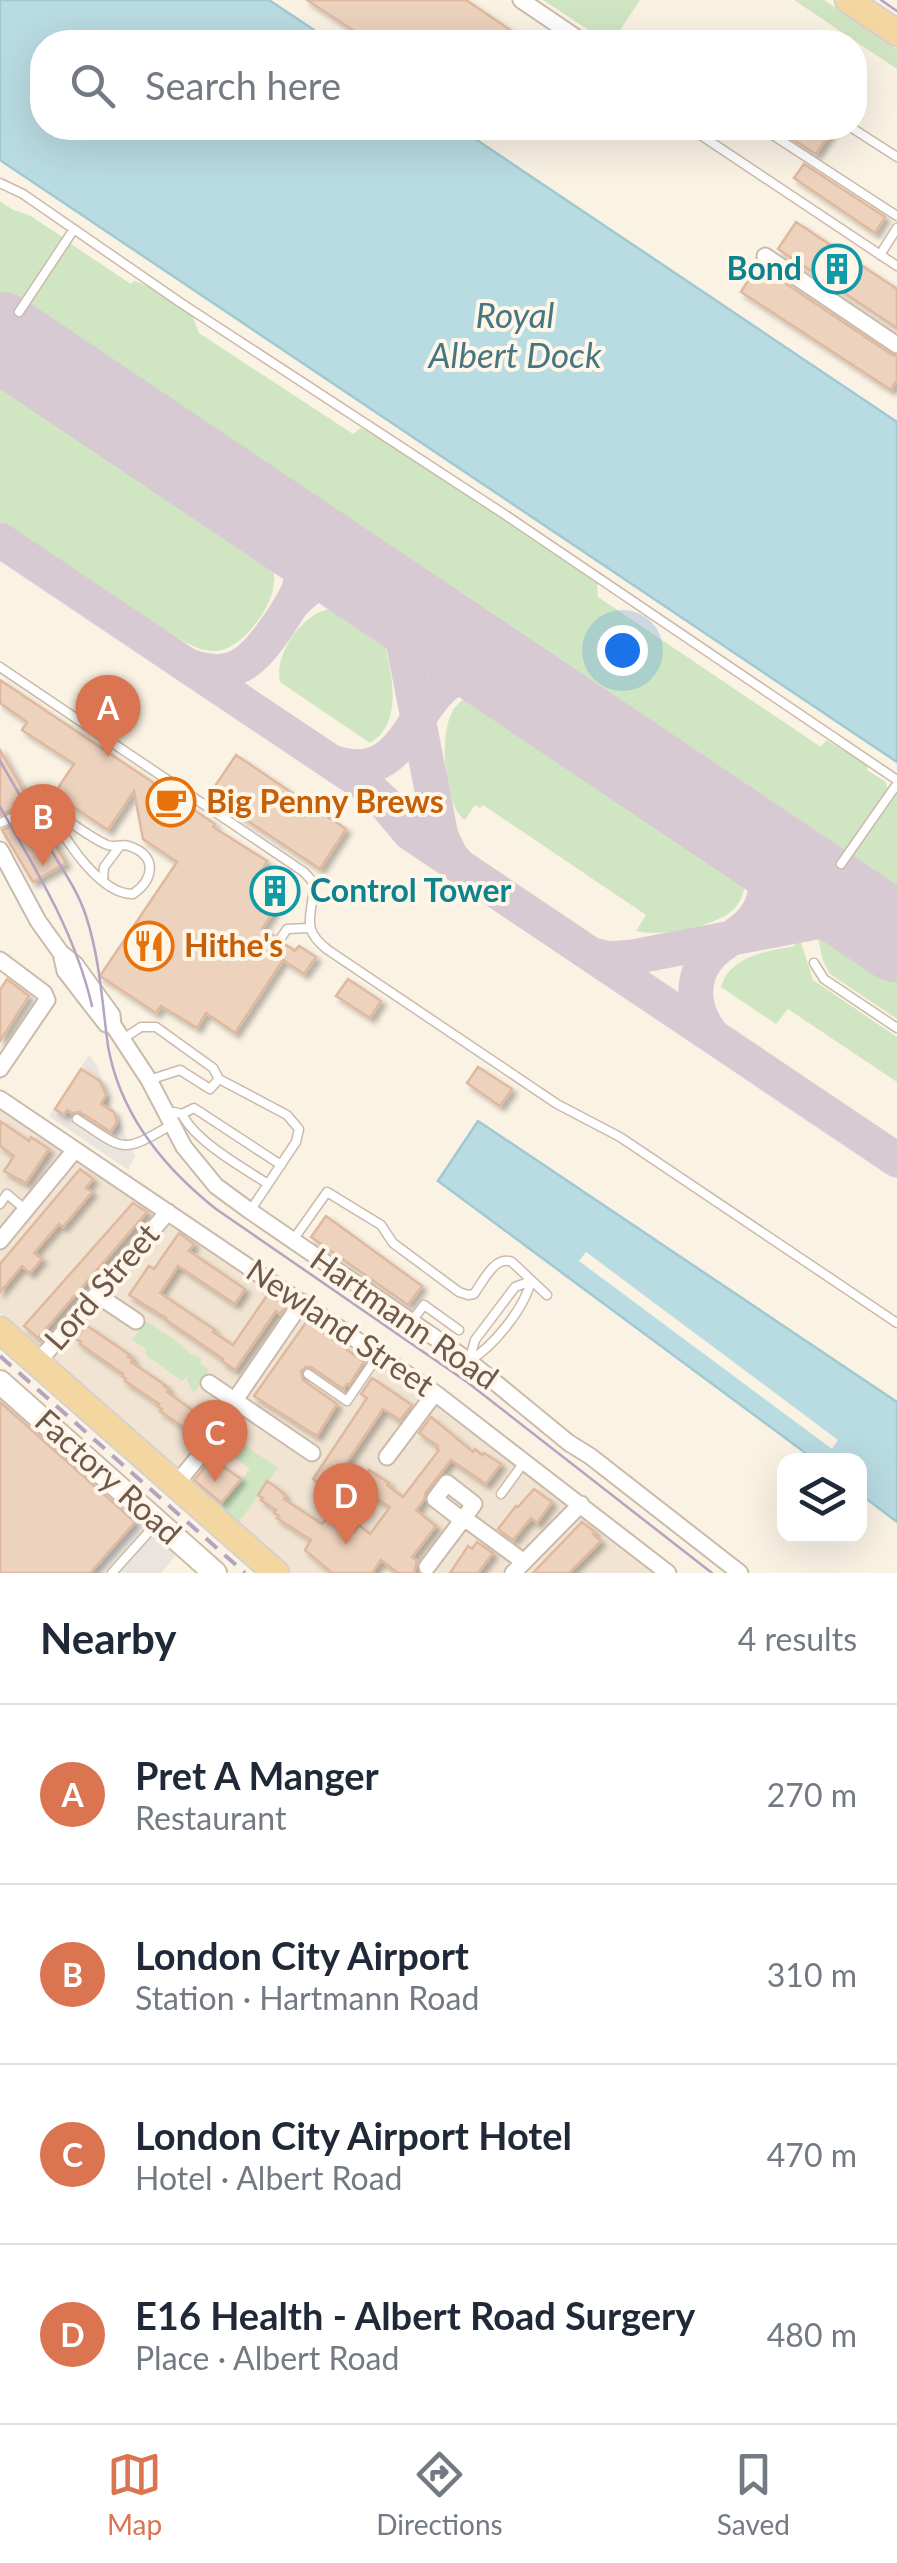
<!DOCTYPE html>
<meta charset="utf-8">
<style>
:root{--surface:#fff;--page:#f6f6f7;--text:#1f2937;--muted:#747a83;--line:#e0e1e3;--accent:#db7451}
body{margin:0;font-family:Lato,sans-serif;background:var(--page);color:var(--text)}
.controls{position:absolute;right:30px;bottom:30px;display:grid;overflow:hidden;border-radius:20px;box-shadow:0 10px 40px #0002}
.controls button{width:90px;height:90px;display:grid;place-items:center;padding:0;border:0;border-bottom:2px solid var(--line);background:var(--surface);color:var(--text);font:50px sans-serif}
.you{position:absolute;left:622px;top:650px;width:35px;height:35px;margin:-25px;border:8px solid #fff;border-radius:50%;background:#1a73e8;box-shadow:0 0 0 15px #1a73e833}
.badge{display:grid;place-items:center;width:65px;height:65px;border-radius:50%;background:var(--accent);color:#fff;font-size:32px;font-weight:700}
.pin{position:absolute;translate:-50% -82px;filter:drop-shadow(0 2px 5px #0008)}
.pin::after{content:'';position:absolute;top:52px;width:35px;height:30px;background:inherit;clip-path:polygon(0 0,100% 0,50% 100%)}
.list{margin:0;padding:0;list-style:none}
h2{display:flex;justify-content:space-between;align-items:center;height:130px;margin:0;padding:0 40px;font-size:42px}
h2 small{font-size:32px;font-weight:400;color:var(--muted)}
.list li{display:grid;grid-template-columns:65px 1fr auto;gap:30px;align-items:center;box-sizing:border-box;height:180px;padding:0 40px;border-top:2px solid var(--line)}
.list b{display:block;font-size:38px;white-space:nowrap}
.list p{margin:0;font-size:32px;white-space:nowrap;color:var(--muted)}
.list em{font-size:32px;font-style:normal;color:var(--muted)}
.icon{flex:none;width:55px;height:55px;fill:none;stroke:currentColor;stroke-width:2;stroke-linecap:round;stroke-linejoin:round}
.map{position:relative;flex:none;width:897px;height:1573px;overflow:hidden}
.search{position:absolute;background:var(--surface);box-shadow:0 10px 40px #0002;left:30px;right:30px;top:30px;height:110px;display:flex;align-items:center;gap:25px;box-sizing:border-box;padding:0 35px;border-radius:40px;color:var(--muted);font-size:38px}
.sheet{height:850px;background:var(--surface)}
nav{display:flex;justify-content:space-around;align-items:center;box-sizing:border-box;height:140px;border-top:2px solid var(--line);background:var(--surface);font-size:28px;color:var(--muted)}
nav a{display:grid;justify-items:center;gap:5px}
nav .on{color:var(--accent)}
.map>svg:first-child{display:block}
.residential{fill:#f1e4d2}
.commercial{fill:#fae3d8}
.industrial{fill:#eae4de}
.green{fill:#d0e6c3}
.water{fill:#b9dbe2;stroke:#a1c9d3;stroke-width:2.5}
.pier{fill:#faf2e3}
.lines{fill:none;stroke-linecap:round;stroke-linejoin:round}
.taxiway{stroke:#d8cad2;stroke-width:35}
.runway{stroke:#d8cad2;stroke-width:88}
.building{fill:#edd2bd;stroke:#dfb99f;stroke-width:2.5;filter:url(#shadow)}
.lane-casing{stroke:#cabaab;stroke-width:11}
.street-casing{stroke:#cabaab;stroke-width:19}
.secondary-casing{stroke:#cfbcab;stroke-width:26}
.primary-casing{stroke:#d7d1cd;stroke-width:29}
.lane{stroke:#fff;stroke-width:8}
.street{stroke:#fff;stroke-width:15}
.secondary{stroke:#fff;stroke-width:22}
.primary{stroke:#f4d7a0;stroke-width:25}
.tram{stroke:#b5a3c2;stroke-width:2.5}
.rail{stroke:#b5a3c2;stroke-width:4;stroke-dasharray:15 10;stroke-linecap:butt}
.labels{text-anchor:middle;stroke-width:8;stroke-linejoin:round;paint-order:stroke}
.culture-label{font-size:32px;font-weight:bold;fill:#0d838f;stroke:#fdf6e9;text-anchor:end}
.food-label{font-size:32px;font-weight:bold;fill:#c56008;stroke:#fdf6e9;text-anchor:start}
.street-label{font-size:32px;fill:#70594b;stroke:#fdf6e9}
.water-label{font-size:35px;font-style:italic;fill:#477682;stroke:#fdf6e9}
</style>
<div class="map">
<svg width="897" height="1573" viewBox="0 0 897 1573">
<defs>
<filter id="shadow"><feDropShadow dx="4.5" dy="4.5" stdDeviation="2.5" flood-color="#0004"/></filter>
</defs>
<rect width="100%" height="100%" fill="#faf2e3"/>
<path class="residential" d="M0 1111 292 1303 236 1385 218 1424 205 1443 176 1469 0 1313Z
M303 1311 447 1410 658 1573H292L218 1508 216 1445Z"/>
<path class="commercial" d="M216 1445 251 1469 218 1508 190 1484V1480Z"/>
<path class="industrial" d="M89 1055 97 1066 111 1104 135 1157 128 1170 49 1116Z
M0 1395 178 1553 161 1573H0Z"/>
<path class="green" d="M543 0H640L612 42H607Z
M794 0H824L897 49V69Z
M0 201 13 210 29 215 64 238 19 305 0 292Z
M68 242 131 284 134 281 151 287 192 315 199 333 353 434 361 428 383 439 597 582 598 597 821 747 826 740 868 765 867 770 886 782 888 791 842 857 24 309Z
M0 378 270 560C273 568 275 575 274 583 273 607 242 649 217 651 196 652 177 637 160 627L158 629 0 522Z
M340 606C350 613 373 624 380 633 384 638 386 649 387 655 394 685 400 725 370 743L280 682C275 660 292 631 310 618 318 611 330 609 340 606Z
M473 695 746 878C744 889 743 899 735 908 715 928 661 937 636 931L646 915 483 805 480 808 475 805 465 820C444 806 440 740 450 717 454 706 461 699 473 695Z
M897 794V894L847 861 894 795Z
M832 935 897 979V1019L830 974 823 961 818 938Z
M801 942 813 980 897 1037V1082L788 1009 776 1024 721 987C730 956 767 951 795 946V943Z
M146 1321 179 1343 191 1355 194 1354 201 1359V1364L209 1370 194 1393 187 1381 188 1376 182 1381 146 1355 145 1348 132 1340Z
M225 1431 278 1468 238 1523 220 1506 250 1469 216 1445Z"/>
<path class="water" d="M0 0H269L332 42H42V128H459L897 422V762L0 160Z
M478 1121 897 1402V1522L860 1494V1460H815L438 1181Z"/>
<path class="pier" d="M586 1252 838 1440 832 1449 579 1261Z"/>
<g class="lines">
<path class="taxiway" d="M0 540 364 784 384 802 410 833 897 1160
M381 592 399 621 441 836 451 857 459 866
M294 602C316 576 341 576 371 585
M189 666C235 683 255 659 279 624 289 608 301 593 302 574 303 553 292 539 280 524
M332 762C430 796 405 638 513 680
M593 955 608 959 633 957 842 917 866 920 881 927
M715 1038C692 1014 688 978 712 953 723 942 738 935 749 924 777 896 766 859 742 834"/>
<path class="runway" d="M0 336 897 938"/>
</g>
<path class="building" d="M307 0H466L528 42H371Z
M775 128H834L816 154Z
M804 164 885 217 875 233 794 178Z
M796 222 897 289V328L778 249Z
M758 265 891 354 897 356V380L891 390 741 292Z
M0 680 215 824 213 827 267 861 263 868 289 888 262 929 274 936 278 945 285 944 295 951 299 946 316 957 304 974 283 960 235 1033 206 1013 197 1028 161 1006 156 1013 100 976 177 862 143 839 134 791 108 830 54 794 74 764 22 730 27 722 0 703Z
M0 750 30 802 0 815Z
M236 755 346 829 320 869 209 795Z
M38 815 66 863 33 882 2 830Z
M7 979 29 996 0 1041V990Z
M348 979 381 1001 370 1018 336 996Z
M478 1067 512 1089 500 1106 467 1083Z
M81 1069 100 1081 106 1095 101 1104 114 1112 117 1122 111 1132 80 1112 72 1113 67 1110 64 1115 55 1109Z
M0 1121 29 1141 31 1137 49 1149 26 1183 4 1171 14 1156 0 1146Z
M80 1169 93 1179 86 1188 92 1192 63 1227 59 1224 34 1253 42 1259 30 1273 22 1266 0 1292V1264Z
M133 1203 147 1212 38 1338 24 1326Z
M326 1216 422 1286 408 1305 311 1237Z
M179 1233 194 1244 189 1251 245 1289 235 1304 178 1266 160 1293 215 1330 213 1332 233 1345 268 1294 286 1306 280 1314 276 1311 235 1370 222 1361 223 1359 165 1319 166 1318 129 1295 149 1266 154 1269Z
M307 1321 364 1362 349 1385 347 1384 343 1389 311 1367H306L301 1371 303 1380 337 1404 317 1436 254 1396Z
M86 1325 130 1355 128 1357 133 1359 131 1362 165 1385 164 1386 169 1389 167 1392 210 1423 214 1427 211 1431 200 1438 176 1422 160 1411 162 1409 157 1406 159 1404 125 1381 126 1379 122 1376 123 1374 80 1344 81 1342 76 1339Z
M372 1378 412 1405 400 1420 383 1409 328 1490 313 1479 367 1398 361 1394Z
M0 1402 135 1522 90 1573H0Z
M431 1417 473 1452 475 1449 482 1455 484 1453 501 1464 486 1484 451 1460 426 1492 424 1500 416 1510 436 1526 412 1557 417 1561 414 1573H398L381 1560 372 1573H332L305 1550 311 1540 277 1518 279 1516 274 1513 276 1510 261 1500 263 1498 258 1495 267 1481 281 1491 285 1496 284 1499 322 1524 328 1517 339 1525H345L354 1532 359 1525 370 1534 390 1507 358 1486 369 1470 389 1483 387 1485 403 1497 439 1450 437 1449 438 1446 419 1433Z
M212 1459 241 1479 221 1503 194 1480Z
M534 1489 552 1502 537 1523 531 1518 513 1540 498 1529 516 1506 518 1507Z
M582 1522 595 1532 593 1534 601 1541 569 1573H533Z
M477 1542 493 1553 478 1573H450L468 1546 472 1549Z"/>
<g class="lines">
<g class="lane-casing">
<path id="lane" d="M690 128 897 266
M762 128 897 216
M852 128 897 157
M0 183 23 194 181 303 504 514 897 780
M880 255 897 228
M19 312 74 229
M0 667 304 872 314 883C313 916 299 928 328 950L557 1104 620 1137 897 1323
M44 804C64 817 84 834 105 844 114 849 120 843 129 846 158 856 154 879 133 894 97 895 61 831 44 804Z
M0 823 44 804
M841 864 897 784
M103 880 104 867 120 846
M281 938 287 929 309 928
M814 963 824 979 897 1028
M123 1039 141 1027H156L213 1068 219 1079 210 1089 180 1070 149 1080
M219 1079 287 1115 299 1129 296 1142 250 1211
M166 1113 174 1112 182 1114 194 1108 281 1165
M182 1114C196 1142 242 1167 268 1184
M77 1119C125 1150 120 1155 171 1125
M0 1204 7 1194 27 1211
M293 1240 327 1192 381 1225 393 1243 459 1292 468 1295 474 1294C484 1280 495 1255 512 1262L547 1295
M411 1322 424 1305 459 1330
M469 1361 475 1340 515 1287 531 1281
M469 1361C493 1347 524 1309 531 1281
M308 1374 347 1401 379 1354
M501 1494 525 1461
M112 1573 155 1525"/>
</g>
<g class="street-casing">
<path id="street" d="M521 0 583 42
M765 256 897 345
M0 850 38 921 61 953 75 964 112 1015 113 1025 149 1080 184 1147 216 1186 250 1211 469 1361 569 1443 590 1456 740 1573
M61 953 65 971 106 1024 109 1025
M0 960 44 993 47 1000 0 1069
M0 1099 435 1393 668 1573
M0 1241 75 1150
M97 1295 136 1321
M37 1363 168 1212
M209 1383 312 1453
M235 1400 302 1302
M387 1457 435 1393
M176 1484 211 1442
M462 1520 435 1499 447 1483 474 1504 464 1518
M427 1567 464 1518 524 1562
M513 1573 581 1504"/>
</g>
<g class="secondary-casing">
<path id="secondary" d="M0 1382 215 1573"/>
</g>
<g class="primary-casing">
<path id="primary" d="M848 0 897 33
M0 1330 276 1573"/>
</g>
<use href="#lane" class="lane"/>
<use href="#street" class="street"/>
<use href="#secondary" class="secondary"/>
<use href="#primary" class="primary"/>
<path class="tram" d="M881 0 897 11
M0 761C18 792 36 823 54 855 66 875 79 894 86 916 100 959 102 1002 108 1046 120 1115 163 1167 216 1209L467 1382 712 1573
M0 807C37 871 75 933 92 1006"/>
<path class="rail" d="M0 1356 245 1573"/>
</g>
<defs>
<g id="building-ring" transform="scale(2.5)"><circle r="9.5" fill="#fdf6e9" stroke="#0f9aa8" stroke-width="1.5"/><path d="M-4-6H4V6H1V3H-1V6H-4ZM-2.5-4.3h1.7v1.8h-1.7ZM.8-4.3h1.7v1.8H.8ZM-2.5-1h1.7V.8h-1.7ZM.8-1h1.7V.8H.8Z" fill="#0f9aa8"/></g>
<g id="cafe-ring" transform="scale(2.5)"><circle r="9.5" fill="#fdf6e9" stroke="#e8710a" stroke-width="1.5"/><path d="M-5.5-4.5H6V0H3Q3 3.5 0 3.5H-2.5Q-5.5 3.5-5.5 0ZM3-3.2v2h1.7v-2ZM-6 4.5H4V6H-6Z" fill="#e8710a"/></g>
<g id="restaurant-ring" transform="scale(2.5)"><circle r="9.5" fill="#fdf6e9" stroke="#e8710a" stroke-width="1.5"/><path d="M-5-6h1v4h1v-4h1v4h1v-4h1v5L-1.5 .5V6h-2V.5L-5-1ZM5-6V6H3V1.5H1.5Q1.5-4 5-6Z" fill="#e8710a"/></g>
</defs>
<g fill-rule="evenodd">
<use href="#building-ring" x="837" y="269"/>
<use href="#cafe-ring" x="171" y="802"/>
<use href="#building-ring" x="275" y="891"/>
<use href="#restaurant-ring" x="149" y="946"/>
</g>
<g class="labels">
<g class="culture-label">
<text x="802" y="280">Bond</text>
<text x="310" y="902" text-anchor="start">Control Tower</text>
</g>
<g class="food-label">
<text x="206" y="813">Big Penny Brews</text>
<text x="184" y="957">Hithe's</text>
</g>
<g class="street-label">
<text transform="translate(102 1287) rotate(-49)" y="11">Lord Street</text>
<text transform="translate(404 1319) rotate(35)" y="11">Hartmann Road</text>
<text transform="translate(340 1328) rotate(34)" y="11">Newland Street</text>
<text transform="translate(108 1477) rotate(42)" y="11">Factory Road</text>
</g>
<g class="water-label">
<text x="515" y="328">Royal<tspan x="515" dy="40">Albert Dock</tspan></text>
</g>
</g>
</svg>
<div class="controls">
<button><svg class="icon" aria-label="layers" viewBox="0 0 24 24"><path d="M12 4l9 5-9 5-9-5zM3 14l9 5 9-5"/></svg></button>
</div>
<div class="you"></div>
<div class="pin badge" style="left:108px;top:757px">A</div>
<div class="pin badge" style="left:43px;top:866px">B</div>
<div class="pin badge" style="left:215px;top:1482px">C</div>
<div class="pin badge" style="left:346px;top:1545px">D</div>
<div class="search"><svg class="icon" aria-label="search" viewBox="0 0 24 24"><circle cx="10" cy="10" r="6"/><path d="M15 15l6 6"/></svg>Search here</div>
</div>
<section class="sheet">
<h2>Nearby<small>4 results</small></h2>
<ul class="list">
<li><span class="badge">A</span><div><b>Pret A Manger</b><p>Restaurant</p></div><em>270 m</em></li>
<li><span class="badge">B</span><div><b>London City Airport</b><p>Station · Hartmann Road</p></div><em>310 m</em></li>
<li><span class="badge">C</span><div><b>London City Airport Hotel</b><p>Hotel · Albert Road</p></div><em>470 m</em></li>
<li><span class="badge">D</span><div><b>E16 Health - Albert Road Surgery</b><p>Place · Albert Road</p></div><em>480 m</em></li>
</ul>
</section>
<nav>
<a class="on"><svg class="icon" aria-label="map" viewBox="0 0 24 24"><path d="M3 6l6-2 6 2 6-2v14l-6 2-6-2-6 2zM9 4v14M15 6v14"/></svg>Map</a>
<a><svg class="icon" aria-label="directions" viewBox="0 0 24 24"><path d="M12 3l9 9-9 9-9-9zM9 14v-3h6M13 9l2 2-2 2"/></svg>Directions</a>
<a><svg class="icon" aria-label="saved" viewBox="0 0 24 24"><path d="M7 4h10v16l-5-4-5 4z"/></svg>Saved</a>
</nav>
